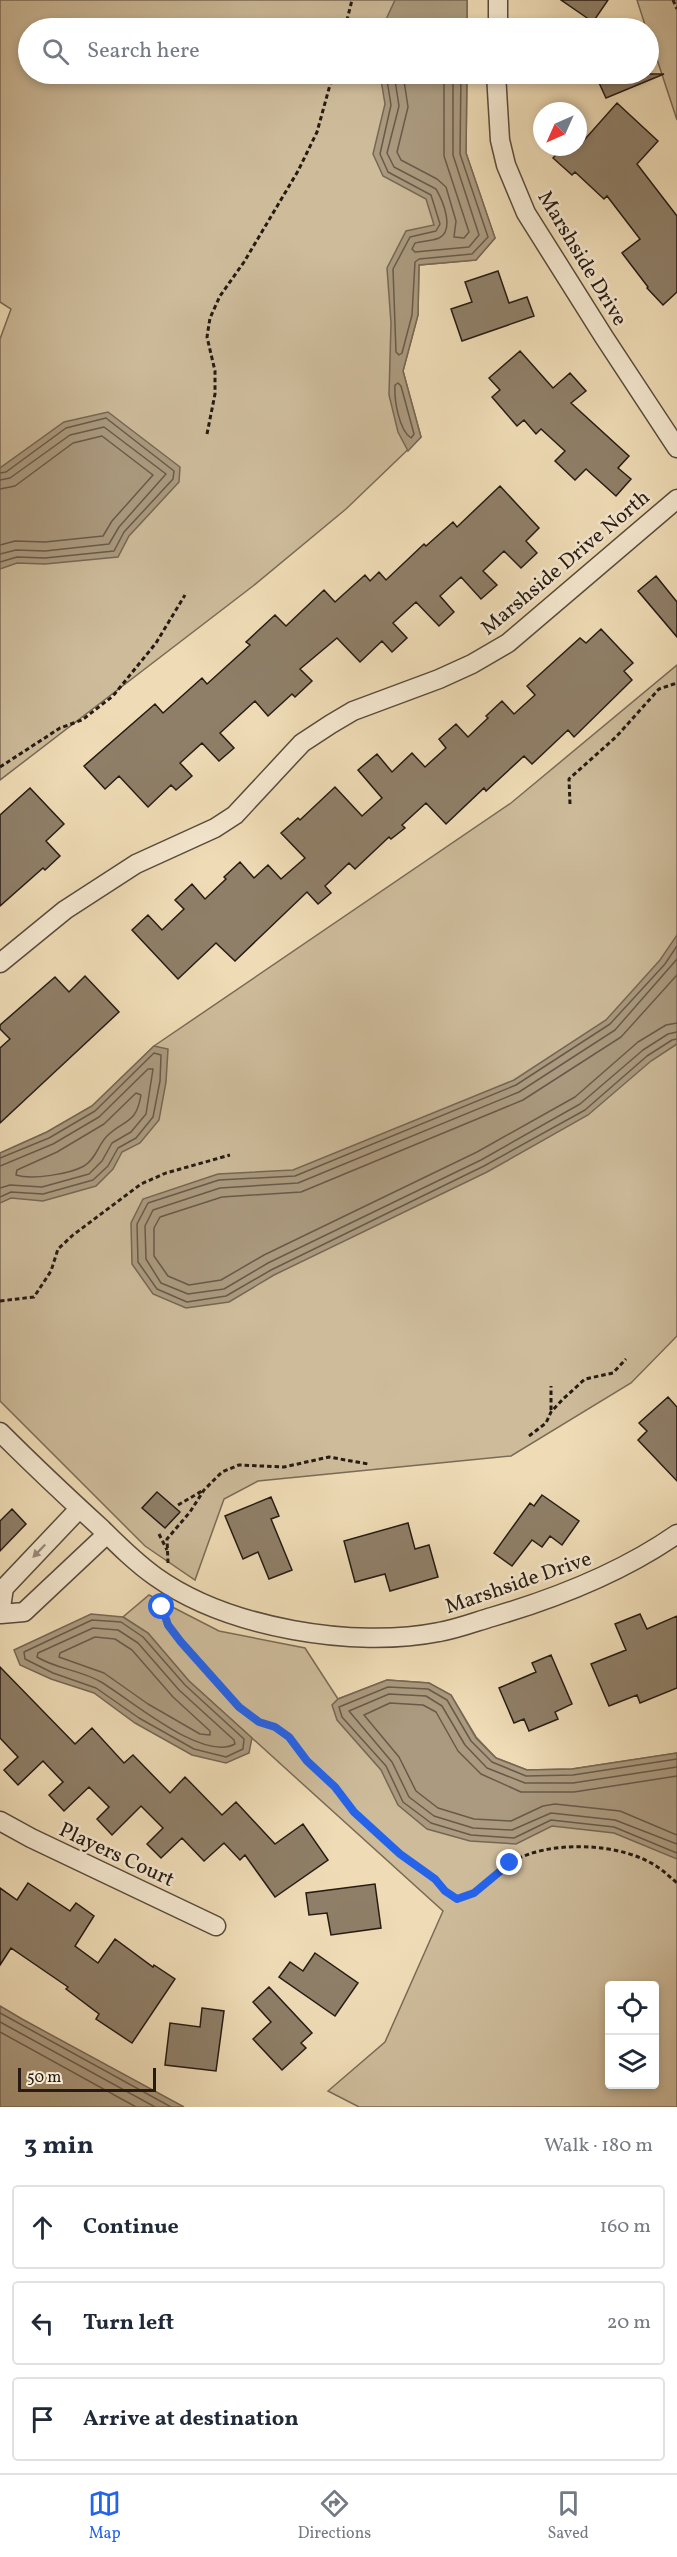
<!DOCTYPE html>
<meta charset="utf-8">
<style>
:root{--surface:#fff;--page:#f2f2f3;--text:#1f2937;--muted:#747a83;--line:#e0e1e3;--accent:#2563eb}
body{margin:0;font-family:Vollkorn,serif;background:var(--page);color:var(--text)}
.controls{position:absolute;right:18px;bottom:18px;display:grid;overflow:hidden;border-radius:6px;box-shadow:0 3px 9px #0003}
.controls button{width:54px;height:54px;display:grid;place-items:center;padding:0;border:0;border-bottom:2px solid var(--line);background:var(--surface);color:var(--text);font:30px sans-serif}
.compass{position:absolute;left:533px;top:102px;width:54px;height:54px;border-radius:50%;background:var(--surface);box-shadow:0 3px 9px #0003;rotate:225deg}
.scale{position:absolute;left:18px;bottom:15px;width:138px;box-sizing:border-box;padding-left:6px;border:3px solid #261b14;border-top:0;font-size:16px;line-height:21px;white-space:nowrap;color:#261b14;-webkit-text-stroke:4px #f5e8d0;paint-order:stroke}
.stop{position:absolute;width:18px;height:18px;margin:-14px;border:4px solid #2563eb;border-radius:50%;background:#fff}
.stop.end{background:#2563eb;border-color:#fff;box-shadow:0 2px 6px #0008}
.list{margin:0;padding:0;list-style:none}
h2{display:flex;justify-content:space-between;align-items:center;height:78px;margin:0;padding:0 24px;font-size:26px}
h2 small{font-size:20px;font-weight:400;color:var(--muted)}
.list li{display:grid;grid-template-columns:39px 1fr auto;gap:18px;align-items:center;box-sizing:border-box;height:84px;margin:0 12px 12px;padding:0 12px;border:2px solid var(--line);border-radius:6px}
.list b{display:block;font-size:22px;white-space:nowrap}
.list em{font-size:20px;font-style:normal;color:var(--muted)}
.icon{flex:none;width:33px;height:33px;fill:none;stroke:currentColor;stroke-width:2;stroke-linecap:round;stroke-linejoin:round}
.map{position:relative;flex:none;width:677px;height:2107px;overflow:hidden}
.search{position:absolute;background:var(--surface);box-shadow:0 3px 9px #0003;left:18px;right:18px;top:18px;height:66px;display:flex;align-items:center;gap:15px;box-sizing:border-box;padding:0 21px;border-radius:33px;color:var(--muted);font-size:22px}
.sheet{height:366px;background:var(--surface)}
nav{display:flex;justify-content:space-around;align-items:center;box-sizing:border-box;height:84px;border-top:2px solid var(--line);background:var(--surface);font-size:16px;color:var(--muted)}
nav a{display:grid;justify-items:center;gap:3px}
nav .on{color:var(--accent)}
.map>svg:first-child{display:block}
.green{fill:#cdbb9a;stroke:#7a6b57;stroke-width:1.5;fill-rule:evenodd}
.water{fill:#ab9a7f;stroke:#766754;stroke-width:1.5}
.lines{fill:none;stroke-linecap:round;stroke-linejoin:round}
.shore{stroke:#685a4a;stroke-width:1.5}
.building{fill:#8f7f68;stroke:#261b14;stroke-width:1.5}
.minor-casing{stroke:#584b3c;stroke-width:21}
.path{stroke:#261b14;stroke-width:3;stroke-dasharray:4.5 3;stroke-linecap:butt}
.minor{stroke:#f5e8d0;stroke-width:18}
.oneway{fill:#988c7b}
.route{stroke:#2563eb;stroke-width:8}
.labels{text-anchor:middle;stroke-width:5;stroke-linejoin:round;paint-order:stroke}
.street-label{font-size:21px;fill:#261b14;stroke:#f5e8d0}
</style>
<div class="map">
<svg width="677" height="2107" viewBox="0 0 677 2107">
<rect width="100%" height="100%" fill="#efdcb6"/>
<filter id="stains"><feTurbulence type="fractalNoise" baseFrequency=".00333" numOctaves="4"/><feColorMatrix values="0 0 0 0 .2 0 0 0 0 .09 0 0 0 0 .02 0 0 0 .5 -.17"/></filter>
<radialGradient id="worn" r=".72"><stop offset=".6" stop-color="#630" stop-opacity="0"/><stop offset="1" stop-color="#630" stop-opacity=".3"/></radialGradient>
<path class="green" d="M0 0H467V28H28V74H467L466 153 495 238 476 260 419 265 418 315 403 371 421 437 346 509 253 586 0 780V339L11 309 0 302Z
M637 0H677V120L649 35 648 28H646Z
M677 665V1336L631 1383 511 1456 258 1481 224 1499 195 1580 145 1546 0 1401V1153L47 1132 92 1106 154 1046 511 803Z
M149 1595 219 1631 305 1648 338 1699 387 1680 429 1683 451 1695 476 1737 496 1758 527 1770 572 1769 677 1753V2107H359L328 2091 385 2042 443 1911 189 1681 148 1633 123 1617ZM610 1986H654V2084H610Z"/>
<path class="water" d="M395 0H467V28H382Z
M380 74H467L466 153 495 238 476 260 419 265 418 315 403 371 421 437 408 451 398 432 389 395 391 323 387 268 406 231 434 225 426 199 383 176 373 154 385 104Z
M108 412 180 467 179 482 129 536 118 557 45 564 17 563 0 569V468L64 422Z
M677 935V1044L651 1061 588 1115 487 1172 274 1275 229 1302 186 1308 153 1294 132 1264 131 1223 143 1199 218 1174 293 1170 514 1080 606 1020 660 960Z
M154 1046 168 1049 166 1082 159 1120 140 1143 122 1152 113 1169 96 1186 43 1201 11 1198 0 1203V1153L47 1132 92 1106Z
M91 1614 123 1617 148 1633 189 1681 252 1738 249 1753 226 1763 192 1755 135 1723 94 1693 51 1679 20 1665 14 1650Z
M387 1680 429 1683 451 1695 476 1738 496 1758 527 1770 572 1769 677 1753V1859L614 1833 552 1826 516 1844 470 1841 427 1829 398 1805 381 1770 337 1720 332 1705 338 1699Z
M0 2006 22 2019 184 2107H0Z"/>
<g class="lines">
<path class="shore" d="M386 74 391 105 380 154 388 172 431 195 440 224 436 231 410 237 393 269 396 352 399 355 402 353 412 315 415 262 419 259 472 254 488 237 460 154 461 74
M394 74 399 106 387 153 394 167 436 189C443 201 455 230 439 238 432 241 422 241 415 243L412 249 415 252 469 247 479 235 453 155V74
M403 74 408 107 397 152 401 160 437 179 446 187 456 221 454 237 464 238 469 232 444 156V74
M398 383 401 386 414 434 411 438C399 430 394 400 395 385Z
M0 473 6 472 66 428 106 418 174 471 173 479 124 532 114 551 45 558 17 557 0 562
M0 480 10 478 70 435 104 427 166 474 119 527 109 544 45 551 16 550 0 554
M0 489 15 486 73 443 102 436 153 475 112 521 103 536 45 542 15 541 0 545
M677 946 665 964 610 1024 516 1085 295 1176 219 1180 148 1203 137 1224 138 1262 157 1289 187 1302 226 1296 271 1270 484 1166 585 1110 647 1056 672 1040 677 1039
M677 959 615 1030 519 1092 298 1183 220 1188 153 1210 145 1226 146 1259 161 1283 188 1294 224 1289 268 1263 481 1160 580 1104 643 1050 668 1034 677 1032
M677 975 621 1037 523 1100 301 1192 222 1197 160 1217 154 1228V1256L168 1276 189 1285 221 1280 264 1255 477 1152 575 1097 638 1042 666 1025 677 1023
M136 1093 141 1095C136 1125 124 1119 107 1136 98 1145 96 1159 84 1166 70 1174 32 1180 16 1175L17 1170 57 1152 104 1124Z
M0 1158 49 1138 95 1111 154 1053 161 1055 160 1081 153 1117 136 1138 118 1148 108 1166 93 1180 43 1194 11 1192 0 1197
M0 1166 53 1144 99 1117 148 1069H153L146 1114 131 1132 112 1143 102 1161 89 1174 42 1187 10 1185 0 1188
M92 1620 121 1622 143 1637 185 1685 244 1739 243 1749 226 1757 194 1749 139 1718 96 1688 53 1673 25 1659 24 1652Z
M93 1628 118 1630 138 1643 179 1690 234 1740 235 1744C202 1762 130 1699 101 1682 81 1670 56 1669 37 1657L38 1653Z
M95 1637 115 1639 132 1650 173 1697 210 1731V1735L200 1734 148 1704 104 1673 59 1657 60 1653Z
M677 1759 573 1775 526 1776 492 1762 471 1741 447 1700 428 1689 388 1687 339 1707 342 1717 386 1766 403 1802 431 1823 471 1835 514 1838 551 1820 614 1827 677 1853
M677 1767 573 1783H525L487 1768 465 1745 442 1706 426 1696 389 1694 349 1711 392 1762 409 1797 434 1816 473 1828 512 1830 551 1813 615 1820 677 1844
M677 1776 574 1792H521L481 1774 458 1751 436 1712 423 1705 390 1703 364 1715 399 1757 416 1791 438 1808 474 1819 511 1821 543 1806 555 1804 620 1811 677 1835
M0 2013 171 2107
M0 2022 155 2107
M0 2032 136 2107"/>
</g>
<path class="building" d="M561 0H608L593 22Z
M595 74H664L606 98Z
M617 103 658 141 637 164 677 216V292L663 305 647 288 648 287 622 253 640 239 607 196 604 199 575 172 572 175 553 158 563 147H578Z
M498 271 509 303 527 297 534 316 462 341 451 309 472 302 465 282Z
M520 351 553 388 570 373 586 391 571 403 629 456 618 468 631 479 616 496 586 469 575 480 555 461 565 451 541 429 536 434 524 420 517 426 492 397 500 390 489 378Z
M500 486 539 528 526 541 537 553 521 568 504 551 483 571 497 585 481 599 461 577 440 596 454 612 439 626 416 602 393 623 407 638 392 652 382 641 360 662 337 638 300 669 312 681 295 697 292 694 268 716 255 701 220 733 234 748 219 761 202 743 180 763 192 776 176 790 171 785 148 807 119 776 105 789 84 766 155 704 163 713 202 678 207 684 250 645 246 642 275 615 286 626 324 590 335 602 365 575 370 581 379 572 386 580 424 544 426 546 453 522 457 527Z
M656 576 677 602V637L638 591Z
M601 629 633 663 624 671 632 680 574 737 568 730 532 764 524 756 486 791 484 788 446 824 426 803 402 825 405 828 391 839 389 837 355 869 349 863 325 886 331 893 318 904 307 892 235 961 216 943 178 979 132 930 148 915 162 930 184 909 175 900 192 884 205 899 226 879 224 877 240 862 254 878 268 865 281 879 305 858 281 833 298 818 300 820 335 787 362 816 382 798 358 770 377 754 392 772 412 753 425 767 446 748 439 739 456 724 468 737 488 718 486 716 502 701 514 714 535 695 527 686 580 638 586 643Z
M30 788 64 824 46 841 60 856 45 870 43 868 0 906V815Z
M85 976 119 1012 0 1123V1048L10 1039 0 1029V1025L55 977 69 992Z
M668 1397 677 1407V1481L638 1440 647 1431 639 1423Z
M157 1492 180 1512 165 1528 142 1508Z
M542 1495 579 1521 562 1545 550 1536 542 1547 532 1540 512 1566 494 1553 530 1503 534 1506Z
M271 1497 279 1516 271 1519 292 1570 269 1579 258 1552 243 1559 225 1516Z
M12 1509 26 1524 0 1551V1521Z
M408 1523 415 1549 429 1545 438 1577 390 1591 385 1574 355 1582 344 1541Z
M640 1614 647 1629 677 1616V1688L640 1703 637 1695 609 1706 591 1664 626 1650 615 1624Z
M551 1655 572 1704 555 1712 558 1719 529 1731 524 1719 514 1723 499 1688 536 1672 532 1663Z
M0 1667 75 1744 92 1728 124 1763 133 1755 170 1793 185 1777 222 1815 236 1802 275 1844 303 1824 328 1860 275 1897 245 1855 240 1860 224 1843 204 1861 182 1838 161 1858 147 1844 163 1828 141 1806 112 1835 97 1819 109 1807 89 1787 64 1811 49 1795 63 1782 43 1761 18 1785 4 1770 18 1757 0 1738Z
M28 1883 70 1911 76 1903 94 1916 75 1946 98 1963 115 1939 153 1967 154 1965 175 1979 132 2043 96 2019 99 2014 66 1989 68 1987 11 1948 0 1965V1888L17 1900Z
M375 1884 381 1928 331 1935 327 1913 309 1915 306 1893Z
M315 1953 358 1983 335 2016 279 1977 290 1962 303 1971Z
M269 1987 312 2033 301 2043 306 2048 282 2070 253 2039 271 2022 253 2002Z
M202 2008 224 2011 216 2071 165 2065 170 2023 200 2027Z"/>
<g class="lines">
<g class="minor-casing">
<path id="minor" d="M498 28V0
M496 74 500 140 506 165 526 213 604 337 677 448
M0 963 65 910 136 864 215 828 235 815 302 743 331 724 353 711 439 679 472 664 508 643 677 499
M0 1432C33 1465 67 1497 102 1529 119 1546 136 1563 156 1577 228 1628 354 1649 439 1632 457 1629 475 1622 492 1617 557 1598 621 1573 677 1534
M0 1614 4 1588 79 1509
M1 1614 24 1612 107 1534
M0 1821 31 1838 216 1926"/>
</g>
<path class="path" d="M673 0 677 9
M345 28 352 0
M207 434 215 394V371L207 337 210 318 220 296 244 262 298 171 317 132 333 74
M0 767 60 728 82 720 113 696 156 643 185 595
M570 804 569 779 616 737 659 689 677 683
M0 1301 34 1297 51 1271 58 1249 73 1235 141 1184 166 1173 230 1155
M551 1410V1386
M529 1436 546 1423 551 1412 563 1399 585 1379 613 1373 626 1359
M178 1505 202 1491
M159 1534 167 1550
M168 1563 167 1539 190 1512 204 1490 222 1472 239 1465 284 1467 329 1457 368 1464
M162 1607 168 1625 181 1642 239 1707 259 1722 275 1727 289 1737 307 1761 335 1787 354 1812 400 1854 435 1879 445 1891 457 1899C482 1890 489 1876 510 1863 548 1839 623 1842 659 1868 666 1873 671 1878 677 1883"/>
<use href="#minor" class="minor"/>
</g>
<defs><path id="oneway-solid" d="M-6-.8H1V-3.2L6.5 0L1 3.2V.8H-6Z" transform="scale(1.5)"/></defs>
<use class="oneway" href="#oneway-solid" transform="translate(39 1551) rotate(134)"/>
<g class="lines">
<path class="route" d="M162 1607 168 1625 181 1642 239 1707 259 1722 275 1727 289 1737 307 1761 335 1787 354 1812 400 1854 435 1879 445 1891 457 1899 474 1893 510 1863"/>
</g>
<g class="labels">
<g class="street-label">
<text transform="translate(583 258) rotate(59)" y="7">Marshside Drive</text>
<text transform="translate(565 562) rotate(-40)" y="7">Marshside Drive North</text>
<text transform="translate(518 1582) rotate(-19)" y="7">Marshside Drive</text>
<text transform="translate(117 1854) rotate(25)" y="7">Players Court</text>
</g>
</g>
<rect width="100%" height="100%" filter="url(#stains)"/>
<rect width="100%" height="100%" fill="url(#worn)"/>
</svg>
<div class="controls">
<button><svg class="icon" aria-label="locate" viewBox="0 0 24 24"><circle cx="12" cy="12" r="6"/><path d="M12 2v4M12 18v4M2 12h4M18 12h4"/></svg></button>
<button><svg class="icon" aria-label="layers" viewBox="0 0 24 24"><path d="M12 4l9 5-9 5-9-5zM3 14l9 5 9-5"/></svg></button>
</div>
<svg class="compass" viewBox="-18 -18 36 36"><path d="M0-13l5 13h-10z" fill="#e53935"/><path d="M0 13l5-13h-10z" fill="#747a83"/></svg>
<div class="scale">50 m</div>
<div class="stop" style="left:162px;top:1607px"></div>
<div class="stop end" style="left:510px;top:1863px"></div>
<div class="search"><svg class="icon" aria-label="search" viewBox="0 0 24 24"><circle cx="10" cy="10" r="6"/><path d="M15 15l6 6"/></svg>Search here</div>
</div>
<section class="sheet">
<h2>3 min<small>Walk · 180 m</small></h2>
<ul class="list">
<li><svg class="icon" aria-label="ahead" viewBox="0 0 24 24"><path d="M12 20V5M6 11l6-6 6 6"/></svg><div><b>Continue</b></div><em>160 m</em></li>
<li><svg class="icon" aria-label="left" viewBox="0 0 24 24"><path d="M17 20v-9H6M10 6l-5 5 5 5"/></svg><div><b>Turn left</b></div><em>20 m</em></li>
<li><svg class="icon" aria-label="arrive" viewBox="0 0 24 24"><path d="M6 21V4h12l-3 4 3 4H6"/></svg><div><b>Arrive at destination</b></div></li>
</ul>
</section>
<nav>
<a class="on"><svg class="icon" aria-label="map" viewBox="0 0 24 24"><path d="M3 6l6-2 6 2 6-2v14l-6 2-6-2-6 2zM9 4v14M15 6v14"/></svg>Map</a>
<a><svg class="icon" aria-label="directions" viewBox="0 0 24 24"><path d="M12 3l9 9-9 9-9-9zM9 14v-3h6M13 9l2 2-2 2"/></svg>Directions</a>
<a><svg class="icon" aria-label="saved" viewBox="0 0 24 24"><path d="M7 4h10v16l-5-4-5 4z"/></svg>Saved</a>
</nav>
